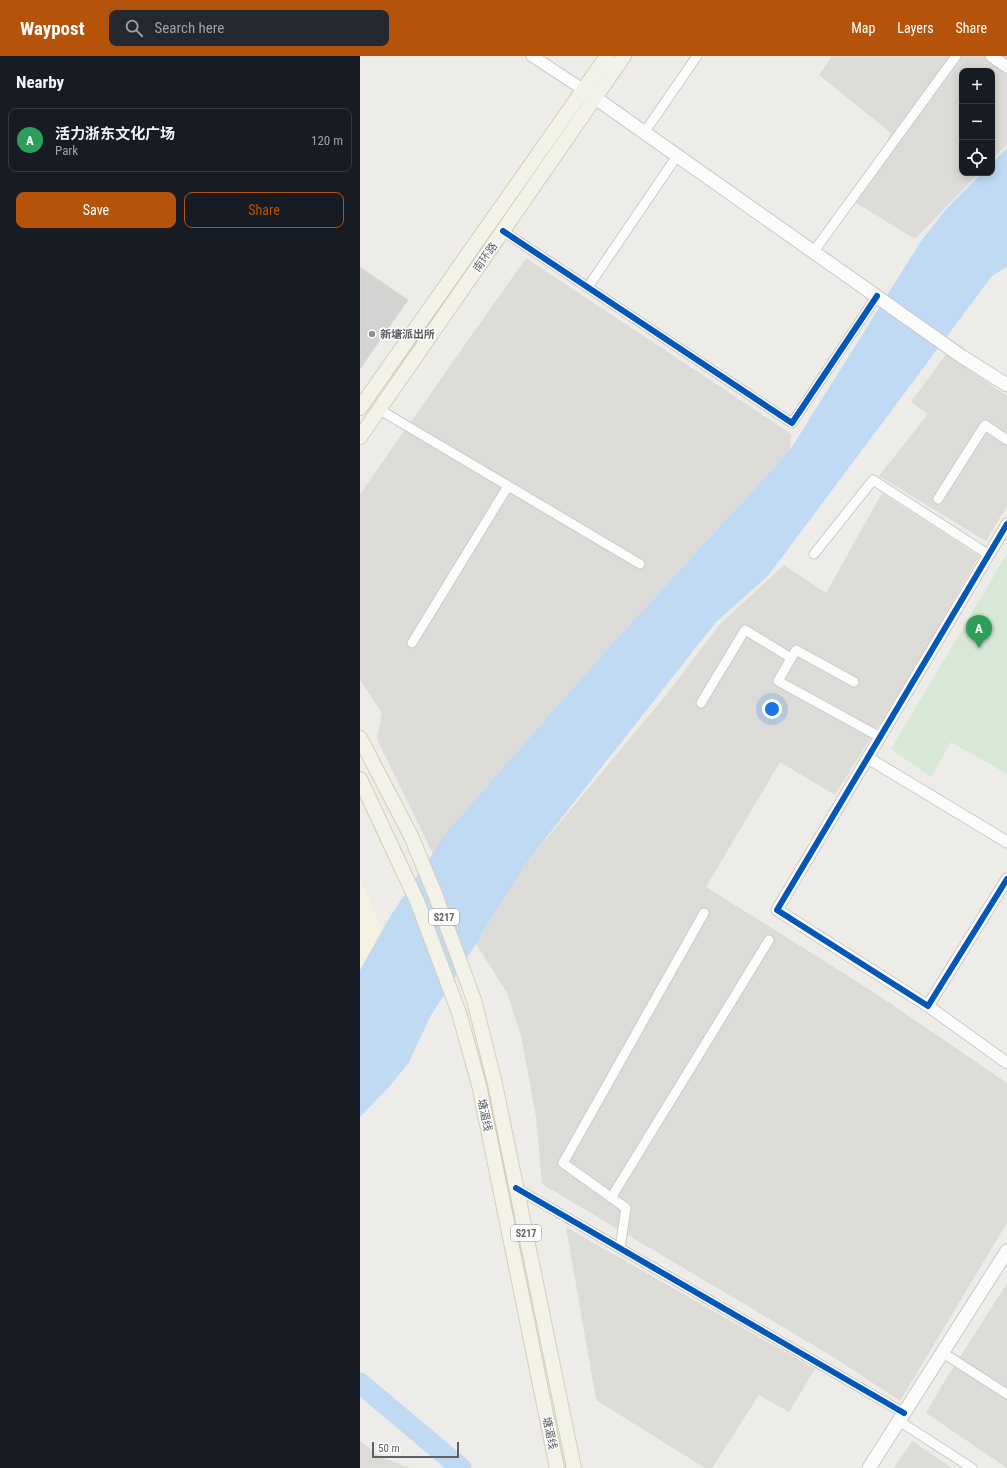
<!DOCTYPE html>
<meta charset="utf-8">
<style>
:root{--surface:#171b24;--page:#242831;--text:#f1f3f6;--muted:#9ea1a6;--line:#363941;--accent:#b45309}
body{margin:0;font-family:"Roboto Condensed","Noto Sans SC",sans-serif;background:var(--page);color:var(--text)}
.controls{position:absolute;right:12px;top:12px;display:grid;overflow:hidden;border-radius:8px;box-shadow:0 2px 10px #0003}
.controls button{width:36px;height:36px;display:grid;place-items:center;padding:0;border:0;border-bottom:1px solid var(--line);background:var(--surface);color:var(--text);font:20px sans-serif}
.scale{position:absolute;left:12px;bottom:10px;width:87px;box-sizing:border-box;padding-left:4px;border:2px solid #5e6065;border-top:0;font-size:11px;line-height:14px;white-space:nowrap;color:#5e6065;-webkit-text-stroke:3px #fff;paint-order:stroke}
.you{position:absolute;left:412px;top:653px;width:14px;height:14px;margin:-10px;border:3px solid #fff;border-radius:50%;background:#1a73e8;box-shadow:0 0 0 6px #1a73e833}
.badge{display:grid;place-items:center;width:26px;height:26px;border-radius:50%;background:var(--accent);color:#fff;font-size:13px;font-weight:700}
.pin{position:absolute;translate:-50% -33px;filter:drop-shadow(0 1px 2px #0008)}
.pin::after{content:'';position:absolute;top:21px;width:14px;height:12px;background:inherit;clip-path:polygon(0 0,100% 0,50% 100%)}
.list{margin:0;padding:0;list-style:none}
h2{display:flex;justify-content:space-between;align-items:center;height:52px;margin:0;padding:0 16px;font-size:17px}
h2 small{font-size:13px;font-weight:400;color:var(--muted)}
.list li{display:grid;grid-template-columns:26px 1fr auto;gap:12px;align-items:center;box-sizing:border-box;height:64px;margin:0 8px 8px;padding:0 8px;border:1px solid var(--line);border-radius:8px}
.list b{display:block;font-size:15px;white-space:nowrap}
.list p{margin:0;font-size:13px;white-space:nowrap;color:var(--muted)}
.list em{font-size:13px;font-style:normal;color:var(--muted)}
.actions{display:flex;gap:8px;padding:12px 16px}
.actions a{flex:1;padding:9px 0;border:1px solid var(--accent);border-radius:8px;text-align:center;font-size:14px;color:var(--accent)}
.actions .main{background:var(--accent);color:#fff}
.icon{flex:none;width:22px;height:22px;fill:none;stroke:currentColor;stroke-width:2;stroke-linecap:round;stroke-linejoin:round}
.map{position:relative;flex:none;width:647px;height:1412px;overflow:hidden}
header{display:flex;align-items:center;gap:24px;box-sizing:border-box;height:56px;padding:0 20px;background:var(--accent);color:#fff}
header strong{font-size:19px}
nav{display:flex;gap:22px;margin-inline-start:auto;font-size:14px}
.search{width:280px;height:36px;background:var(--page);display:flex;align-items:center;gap:10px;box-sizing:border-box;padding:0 14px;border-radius:8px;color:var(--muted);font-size:15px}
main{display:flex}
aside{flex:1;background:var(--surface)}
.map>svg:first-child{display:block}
.commercial{fill:#f5f2e2}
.industrial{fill:#dddbd8}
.green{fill:#d7e8d6}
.water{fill:#c0daf3}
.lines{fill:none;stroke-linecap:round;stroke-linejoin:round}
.river{stroke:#c0daf3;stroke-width:21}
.building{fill:#d3d3d1;stroke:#dcdbd8}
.minor-casing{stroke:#cacaca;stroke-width:11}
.tertiary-casing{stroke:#cacaca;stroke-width:13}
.secondary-casing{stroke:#c8c8c9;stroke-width:15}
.primary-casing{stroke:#d3cdb8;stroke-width:16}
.minor{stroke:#fcfcfc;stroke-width:9}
.tertiary{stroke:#fcfcfc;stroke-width:11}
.secondary{stroke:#fcfcfc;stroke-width:13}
.primary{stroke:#f3f2e9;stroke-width:14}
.cycleway-casing{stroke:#fff;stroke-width:8}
.cycleway{stroke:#0057b8;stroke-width:6}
.poi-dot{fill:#909193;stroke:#fff;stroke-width:1.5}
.labels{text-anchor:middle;stroke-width:3;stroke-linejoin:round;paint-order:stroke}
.shield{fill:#fff;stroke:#8e9093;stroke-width:1}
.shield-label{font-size:10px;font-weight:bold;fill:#5e6065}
.street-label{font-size:11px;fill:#5e6065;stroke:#fff}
.poi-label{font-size:11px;font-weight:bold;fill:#5e6065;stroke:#fff;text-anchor:start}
</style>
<header>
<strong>Waypost</strong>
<div class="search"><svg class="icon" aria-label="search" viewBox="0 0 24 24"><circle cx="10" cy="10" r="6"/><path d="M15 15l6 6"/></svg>Search here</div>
<nav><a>Map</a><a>Layers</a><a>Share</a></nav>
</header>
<main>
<aside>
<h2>Nearby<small></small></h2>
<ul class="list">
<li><span class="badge" style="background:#2e9e5b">A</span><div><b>活力浙东文化广场</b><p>Park</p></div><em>120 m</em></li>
</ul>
<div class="actions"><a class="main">Save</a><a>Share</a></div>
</aside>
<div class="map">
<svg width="647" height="1412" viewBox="0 0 647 1412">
<rect width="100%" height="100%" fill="#edece8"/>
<path class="commercial" d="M0 825 23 874 0 914Z"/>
<path class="industrial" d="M472 0H647V88L632 103V15H602V117H619L555 183 496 147 531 77 459 19Z
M166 202 431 378 430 394 241 600 90 772 73 798 17 683 22 657 0 624V438Z
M586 298 647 340V450L626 485 519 420 568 358 551 346Z
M522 437 619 500 562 600 475 739 420 706 346 831 515 937 647 1027V1167L540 1345 475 1302 182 1128 176 1061 161 980 147 937 116 888 167 806 307 638 360 568 424 509 466 537Z
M206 1171 455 1313 429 1356 399 1339 352 1412H345L236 1344Z
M647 1227V1412L566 1357 584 1326Z
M0 1385 19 1400 50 1412H0Z
M552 1385 592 1412H534Z"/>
<path class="green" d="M647 498V718L591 686 571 721 531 693Z"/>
<path class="water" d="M647 92V211L632 220 408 520 356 566 167 806 70 961 48 1008 28 1032 0 1061V914L31 859 90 772 241 600 430 394 561 185 588 151 622 117H632V107Z"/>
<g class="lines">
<path class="river" d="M0 1327 101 1412"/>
</g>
<path class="building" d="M0 211 48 244 0 313Z"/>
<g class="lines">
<g class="minor-casing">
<path id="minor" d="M284 77 337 0
M143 175 432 367 517 240
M454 195 596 0
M228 231 317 100
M20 354 280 508
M578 443 625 369 647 384
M454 498 513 424 629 499
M52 587 148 430
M494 626 436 594 418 625 520 681
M341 647 385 574 431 602
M156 1132 544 1357
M251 1142 409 884
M260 1192 266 1152 203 1107 344 857
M583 1297 647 1338
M539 1365 612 1412"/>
</g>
<g class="tertiary-casing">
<path id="tertiary" d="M172 0 224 34
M631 0 647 11
M647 468 417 854 568 950 647 823
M508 702 647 786
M568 950 647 1007"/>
</g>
<g class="secondary-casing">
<path id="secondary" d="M227 36 601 300 647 329
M509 1412 647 1195"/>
</g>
<g class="primary-casing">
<path id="primary" d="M0 352 247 0
M0 381 264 0
M0 682 51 780 75 838 114 944 135 1028 214 1412
M0 723 57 845 99 957 119 1029 197 1412"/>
</g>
<use href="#minor" class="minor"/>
<use href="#tertiary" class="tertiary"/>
<use href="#secondary" class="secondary"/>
<use href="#primary" class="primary"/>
<g class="cycleway-casing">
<path id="cycleway" d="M143 175 432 367 517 240
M647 468 417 854 568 950 647 823
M156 1132 544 1357"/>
</g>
<use href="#cycleway" class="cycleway"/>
</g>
<circle class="poi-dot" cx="12" cy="278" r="4"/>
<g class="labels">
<g class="shield">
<rect x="69" y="853" width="30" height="16" rx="3"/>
<rect x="151" y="1169" width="30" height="16" rx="3"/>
</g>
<g class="shield-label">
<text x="84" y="865">S217</text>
<text x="166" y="1181">S217</text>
</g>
<g class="street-label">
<text transform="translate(125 201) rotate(-55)" y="4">南环路</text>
<text transform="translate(125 1059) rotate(78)" y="4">塘湄线</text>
<text transform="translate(190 1377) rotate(78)" y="4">塘湄线</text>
</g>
<g class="poi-label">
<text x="20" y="282">新塘派出所</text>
</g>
</g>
</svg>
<div class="controls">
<button>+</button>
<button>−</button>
<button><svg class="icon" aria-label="locate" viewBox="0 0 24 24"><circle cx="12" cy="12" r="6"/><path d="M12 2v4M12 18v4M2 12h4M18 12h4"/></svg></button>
</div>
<div class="scale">50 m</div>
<div class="you"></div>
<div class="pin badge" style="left:619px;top:592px;background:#2e9e5b">A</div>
</div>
</main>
